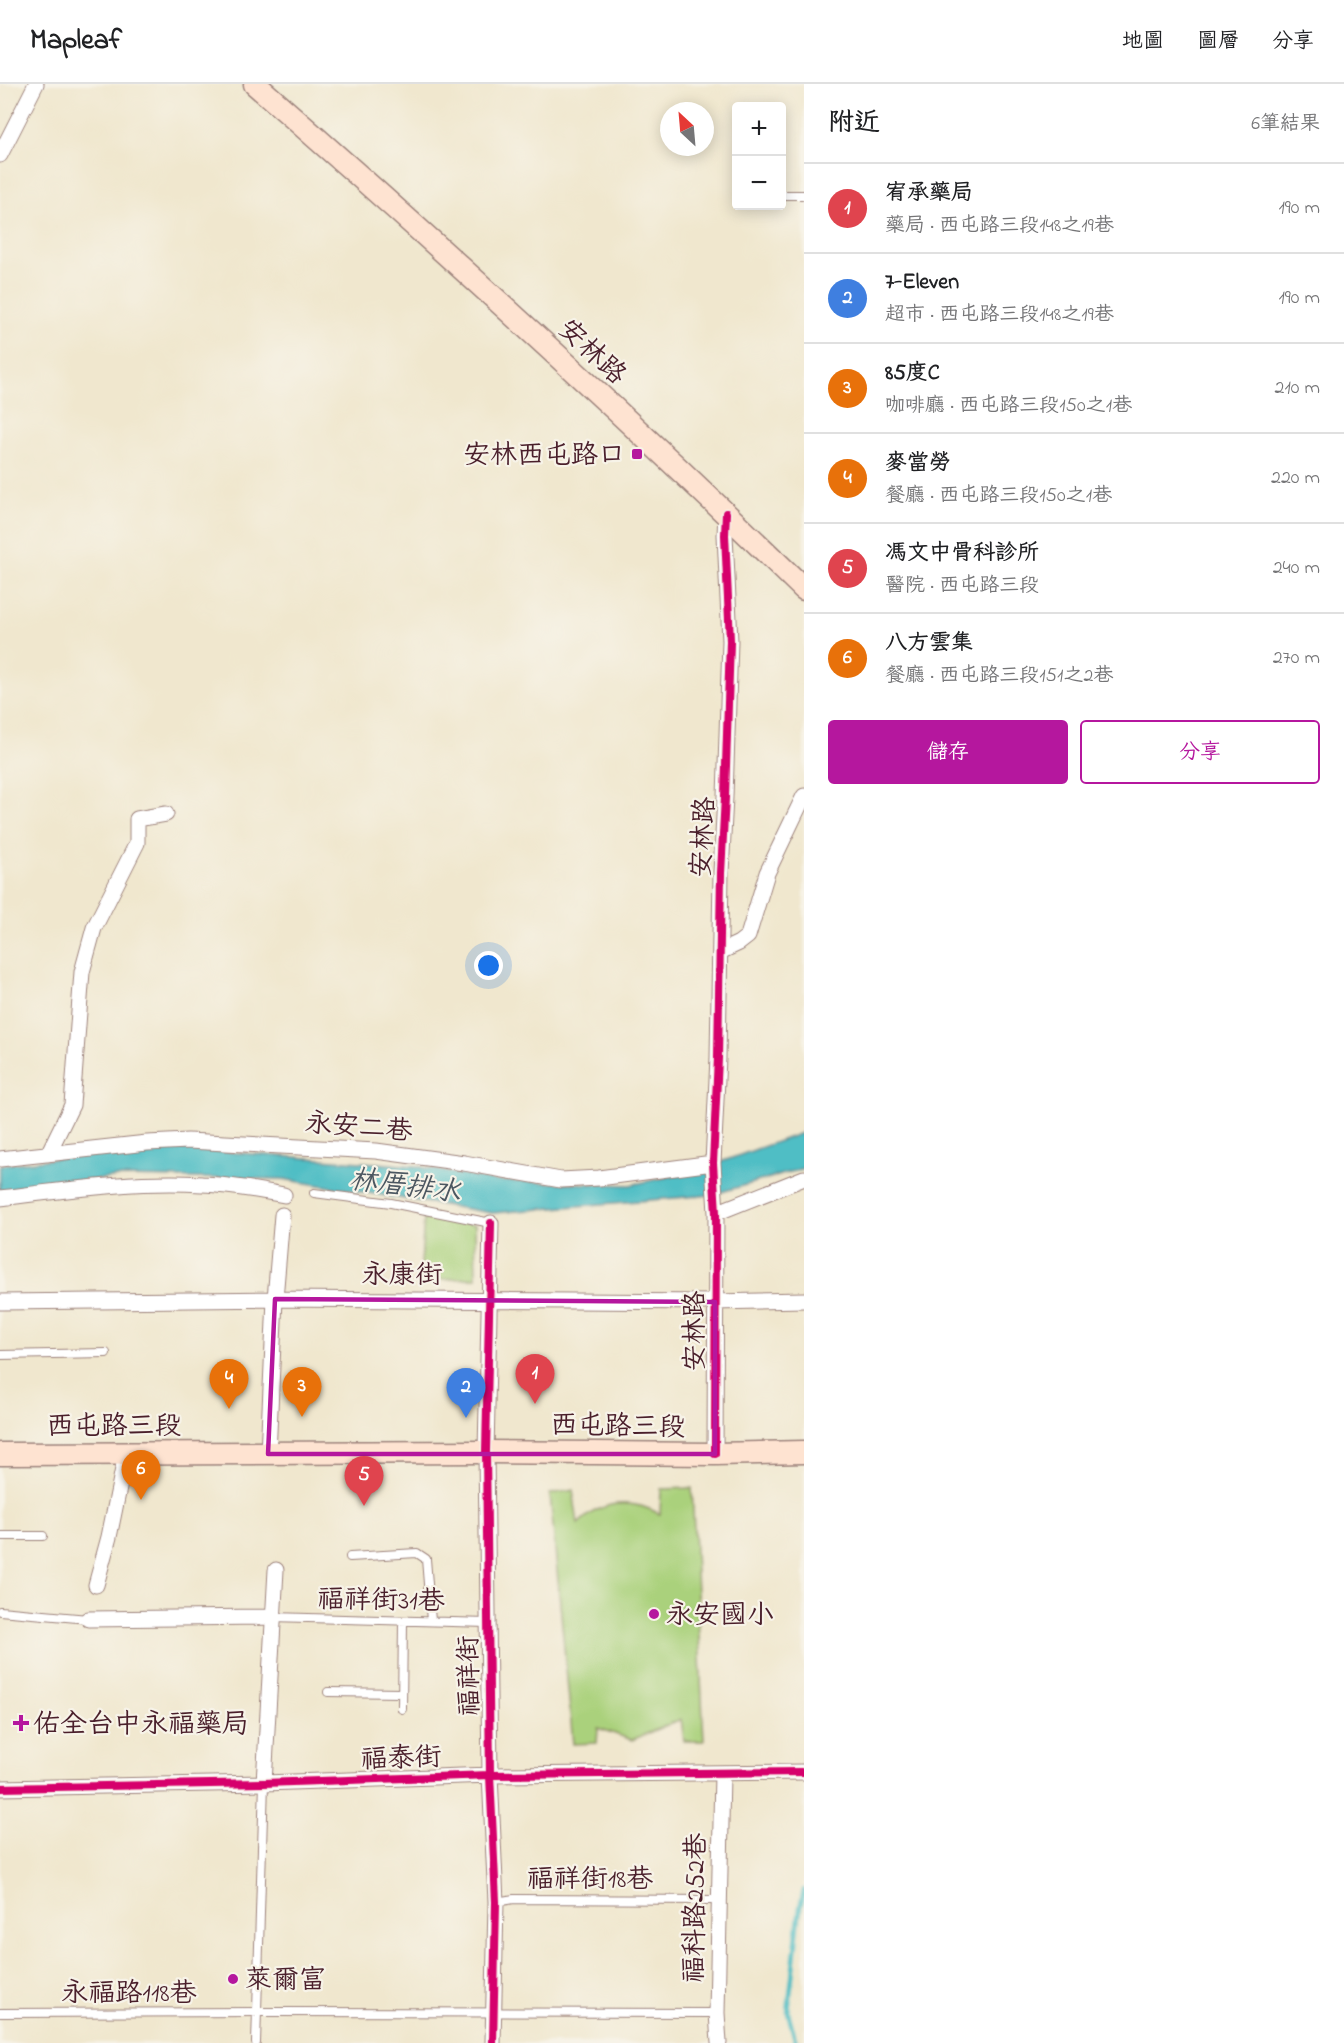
<!DOCTYPE html>
<html lang="zh-TW">
<meta charset="utf-8">
<style>
:root{--surface:#fff;--page:#f2f2f2;--text:#202124;--muted:#757577;--line:#e0e0e0;--accent:#b5179e}
body{margin:0;font-family:"Indie Flower","LXGW WenKai TC",sans-serif;background:var(--page);color:var(--text)}
.controls{position:absolute;right:18px;top:18px;display:grid;overflow:hidden;border-radius:6px;box-shadow:0 3px 15px #0003}
.controls button{width:54px;height:54px;display:grid;place-items:center;padding:0;border:0;border-bottom:2px solid var(--line);background:var(--surface);color:var(--text);font:30px sans-serif}
.compass{position:absolute;left:660px;top:18px;width:54px;height:54px;border-radius:50%;background:var(--surface);box-shadow:0 3px 15px #0003;rotate:334deg}
.you{position:absolute;left:489px;top:882px;width:21px;height:21px;margin:-15px;border:4px solid #fff;border-radius:50%;background:#1a73e8;box-shadow:0 0 0 9px #1a73e833}
.badge{display:grid;place-items:center;width:39px;height:39px;border-radius:50%;background:var(--accent);color:#fff;font-size:20px;font-weight:700}
.pin{position:absolute;translate:-50% -50px;filter:drop-shadow(0 2px 3px #0008)}
.pin::after{content:'';position:absolute;top:32px;width:21px;height:18px;background:inherit;clip-path:polygon(0 0,100% 0,50% 100%)}
.list{margin:0;padding:0;list-style:none}
h2{display:flex;justify-content:space-between;align-items:center;height:78px;margin:0;padding:0 24px;font-size:26px}
h2 small{font-size:20px;font-weight:400;color:var(--muted)}
.list li{display:grid;grid-template-columns:39px 1fr auto;gap:18px;align-items:center;box-sizing:border-box;height:90px;padding:0 24px;border-top:2px solid var(--line)}
.list b{display:block;font-size:22px;white-space:nowrap}
.list p{margin:0;font-size:20px;white-space:nowrap;color:var(--muted)}
.list em{font-size:20px;font-style:normal;color:var(--muted)}
.actions{display:flex;gap:12px;padding:18px 24px}
.actions a{flex:1;padding:14px 0;border:2px solid var(--accent);border-radius:6px;text-align:center;font-size:21px;color:var(--accent)}
.actions .main{background:var(--accent);color:#fff}
.map{position:relative;flex:none;width:804px;height:1959px;overflow:hidden}
header{display:flex;align-items:center;gap:36px;box-sizing:border-box;height:84px;padding:0 30px;background:var(--surface);border-bottom:2px solid var(--line)}
header strong{font-size:28px}
nav{display:flex;gap:33px;margin-inline-start:auto;font-size:21px}
main{display:flex}
aside{flex:1;background:var(--surface)}
.map>svg:first-child{display:block}
.green{fill:#aad17b;stroke:#7a7853;stroke-width:1.5}
.water{fill:#4fbec5;stroke:#4c6e78;stroke-width:1.5}
.lines{fill:none;stroke-linecap:round;stroke-linejoin:round}
.stream{stroke:#4fbec5;stroke-width:4.5}
.lane-casing{stroke:#9d837c;stroke-width:10}
.street-casing{stroke:#9d837c;stroke-width:17}
.secondary-casing{stroke:#9d837c;stroke-width:25}
.lane{stroke:#fff;stroke-width:8}
.street{stroke:#fff;stroke-width:15}
.secondary{stroke:#fee3d1;stroke-width:22}
.cycleway-casing{stroke:#f7f3e8;stroke-width:11}
.cycleway{stroke:#d6006c;stroke-width:8}
.marked{fill:none;stroke:#b5179e;stroke-width:4.5;stroke-linejoin:round}
.poi-dot{fill:#b5179e;stroke:#f7f3e8;stroke-width:2}
.labels{text-anchor:middle;stroke-width:4.5;stroke-linejoin:round;paint-order:stroke}
.street-label{font-size:27px;fill:#4a1f2b;stroke:#f7f3e8}
.poi-label{font-size:27px;fill:#4a1f2b;stroke:#f7f3e8;text-anchor:start}
.water-label{font-size:28px;font-style:italic;fill:#4c5761;stroke:#f7f3e8}
</style>
<header>
<strong>Mapleaf</strong>
<nav><a>地圖</a><a>圖層</a><a>分享</a></nav>
</header>
<main>
<div class="map">
<svg width="804" height="1959" viewBox="0 0 804 1959">
<rect width="100%" height="100%" fill="#f7f3e8"/>
<filter id="ink" filterUnits="userSpaceOnUse"><feTurbulence type="fractalNoise" baseFrequency=".0167" numOctaves="2"/><feDisplacementMap in="SourceGraphic" scale="12" xChannelSelector="R" yChannelSelector="G"/><feConvolveMatrix kernelMatrix="1 2 1 2 8 2 1 2 1" color-interpolation-filters="sRGB"/></filter>
<filter id="wash" filterUnits="userSpaceOnUse"><feTurbulence type="fractalNoise" baseFrequency=".008" numOctaves="4" result="noise"/><feDisplacementMap in="SourceGraphic" scale="24" xChannelSelector="R" yChannelSelector="G"/><feGaussianBlur stdDeviation="1.35" result="paint"/><feColorMatrix in="noise" values="0 0 0 0 0 0 0 0 0 0 0 0 0 0 0 0 0 1.4 0 .05"/><feComposite in="paint" operator="in"/></filter>
<g filter="url(#wash)">
<rect width="100%" height="100%" fill="#f0e7ce"/>
<path class="green" d="M424 1133 475 1141 476 1194 420 1196Z
M692 1404 704 1657H684L681 1635 632 1656 598 1644 597 1659 573 1660 550 1410 573 1406 578 1440C602 1416 631 1414 660 1430L661 1405Z"/>
<path class="water" d="M804 1048V1084L711 1111 492 1129 282 1095 117 1093 0 1109V1081L160 1063 415 1082 496 1097 630 1101 696 1087Z"/>
<g class="lines">
<path class="stream" d="M796 1959 788 1928 800 1823 804 1806"/>
</g>
</g>
<g filter="url(#ink)">
<g class="lines">
<g class="lane-casing">
<path id="lane" d="M782 111H804
M314 1109 391 1119 491 1139
M0 1271 106 1269
M0 1452H43
M350 1473 417 1469 426 1475 431 1537
M0 1527 88 1535
M272 1533 488 1539
M328 1608 402 1609
M402 1625 403 1538
M496 1818 514 1815 719 1816
M0 1929 276 1928 717 1929
M256 1959 264 1699"/>
</g>
<g class="street-casing">
<path id="street" d="M0 71 36 0
M720 868 739 859 748 852 767 789 804 712
M48 1070 72 1021 82 888 94 844 137 759V735L166 730
M0 1075 147 1059 188 1057 376 1067 464 1079 561 1096 599 1094 713 1079
M0 1114C67 1106 135 1096 202 1100 230 1101 257 1106 284 1111
M716 1129 804 1094
M491 1139 486 1368 490 1691 496 1818 493 1959
M0 1218 275 1215 715 1218 804 1216
M268 1370 275 1215 282 1131
M715 1370 716 1129 713 1079 718 974 721 789 725 713 730 557 725 451 726 429
M96 1501 109 1453 126 1370
M88 1535 272 1533
M264 1699 276 1486
M0 1704 264 1699 490 1691 804 1688
M719 1959 717 1929 722 1690"/>
</g>
<g class="secondary-casing">
<path id="secondary" d="M255 0C442 164 626 332 804 505
M0 1370 486 1368 715 1370 804 1368"/>
</g>
<use href="#lane" class="lane"/>
<use href="#street" class="street"/>
<use href="#secondary" class="secondary"/>
<g class="cycleway-casing">
<path id="cycleway" d="M491 1139 486 1368 490 1691 496 1818 493 1959
M715 1370 716 1129 713 1079 718 974 721 789 725 713 730 557 725 451 726 429
M0 1704 264 1699 490 1691 804 1688"/>
</g>
<use href="#cycleway" class="cycleway"/>
</g>
</g>
<path class="marked" d="M275 1215 715 1218V1370H268Z"/>
<g class="poi-dot">
<rect x="631" y="364" width="12" height="12" rx="3"/>
<circle cx="654" cy="1530" r="6"/>
<path d="M18 1630h6v6h6v6h-6v6h-6v-6h-6v-6h6z"/>
<circle cx="233" cy="1895" r="6"/>
</g>
<g class="labels">
<g class="street-label">
<text transform="translate(593 267) rotate(43)" y="9">安林路</text>
<text transform="translate(702 753) rotate(-87)" y="9">安林路</text>
<text transform="translate(359 1042) rotate(5)" y="9">永安二巷</text>
<text x="402" y="1199">永康街</text>
<text transform="translate(694 1247) rotate(-90)" y="9">安林路</text>
<text x="114" y="1350">西屯路三段</text>
<text transform="translate(618 1341) rotate(1)" y="9">西屯路三段</text>
<text transform="translate(381 1515) rotate(1)" y="9">福祥街31巷</text>
<text transform="translate(468 1592) rotate(-91)" y="9">福祥街</text>
<text transform="translate(401 1673) rotate(-2)" y="9">福泰街</text>
<text x="590" y="1803">福祥街18巷</text>
<text transform="translate(694 1824) rotate(-89)" y="9">福科路252巷</text>
<text x="129" y="1917">永福路118巷</text>
</g>
<g class="poi-label">
<text x="625" y="379" text-anchor="end">安林西屯路口</text>
<text x="666" y="1539">永安國小</text>
<text x="33" y="1648">佑全台中永福藥局</text>
<text x="245" y="1904">萊爾富</text>
</g>
<g class="water-label">
<text transform="translate(405 1100) rotate(7)" y="10">林厝排水</text>
</g>
</g>
</svg>
<div class="controls">
<button>+</button>
<button>−</button>
</div>
<svg class="compass" viewBox="-18 -18 36 36"><path d="M0-13l5 13h-10z" fill="#e53935"/><path d="M0 13l5-13h-10z" fill="#757577"/></svg>
<div class="you"></div>
<div class="pin badge" style="left:535px;top:1320px;background:#e0444e">1</div>
<div class="pin badge" style="left:466px;top:1334px;background:#3f7fe0">2</div>
<div class="pin badge" style="left:302px;top:1333px;background:#e8710a">3</div>
<div class="pin badge" style="left:229px;top:1325px;background:#e8710a">4</div>
<div class="pin badge" style="left:364px;top:1422px;background:#e0444e">5</div>
<div class="pin badge" style="left:141px;top:1416px;background:#e8710a">6</div>
</div>
<aside>
<h2>附近<small>6筆結果</small></h2>
<ul class="list">
<li><span class="badge" style="background:#e0444e">1</span><div><b>宥承藥局</b><p>藥局 · 西屯路三段148之19巷</p></div><em>190 m</em></li>
<li><span class="badge" style="background:#3f7fe0">2</span><div><b>7-Eleven</b><p>超市 · 西屯路三段148之19巷</p></div><em>190 m</em></li>
<li><span class="badge" style="background:#e8710a">3</span><div><b>85度C</b><p>咖啡廳 · 西屯路三段150之1巷</p></div><em>210 m</em></li>
<li><span class="badge" style="background:#e8710a">4</span><div><b>麥當勞</b><p>餐廳 · 西屯路三段150之1巷</p></div><em>220 m</em></li>
<li><span class="badge" style="background:#e0444e">5</span><div><b>馮文中骨科診所</b><p>醫院 · 西屯路三段</p></div><em>240 m</em></li>
<li><span class="badge" style="background:#e8710a">6</span><div><b>八方雲集</b><p>餐廳 · 西屯路三段151之2巷</p></div><em>270 m</em></li>
</ul>
<div class="actions"><a class="main">儲存</a><a>分享</a></div>
</aside>
</main>
